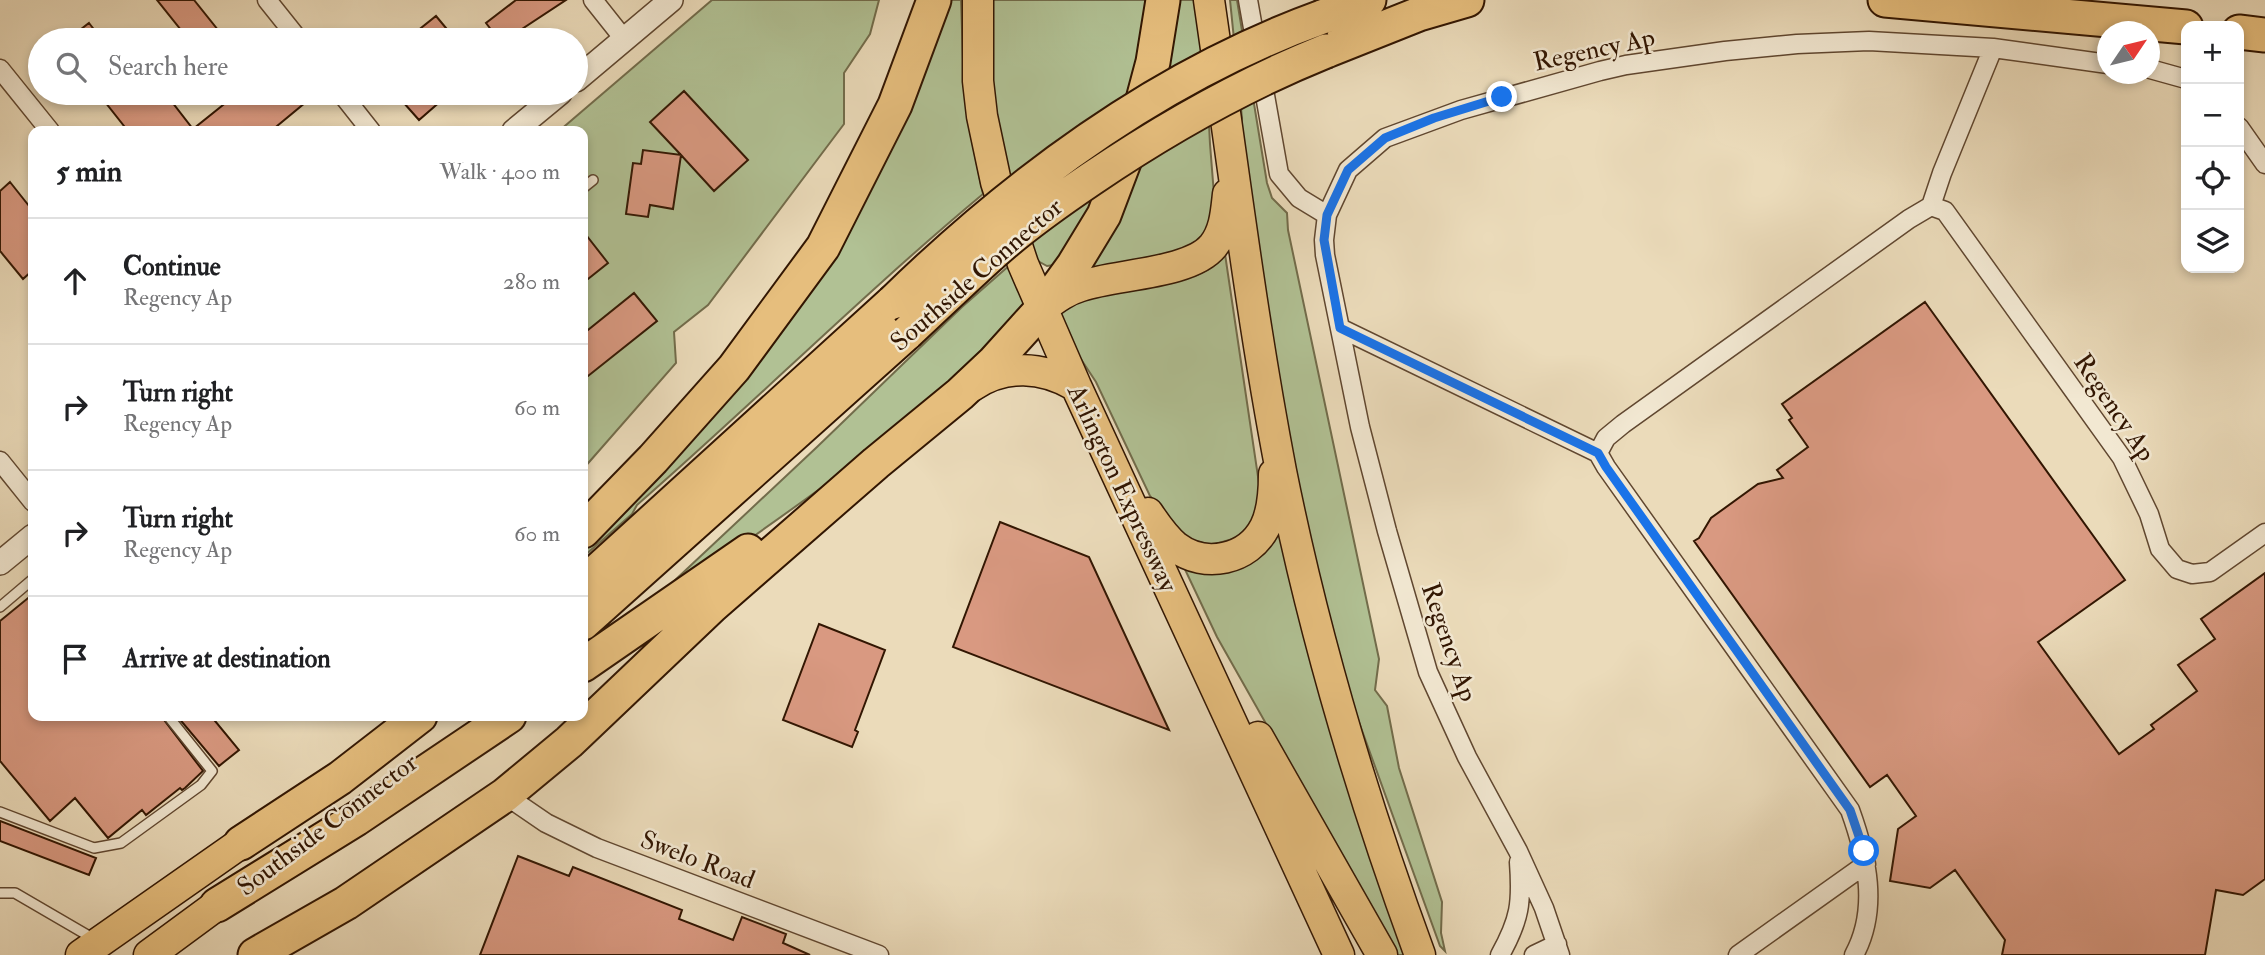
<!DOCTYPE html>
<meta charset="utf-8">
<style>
:root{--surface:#fff;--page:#f2f2f2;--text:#202124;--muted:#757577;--line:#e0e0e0}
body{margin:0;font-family:"IM FELL Double Pica",serif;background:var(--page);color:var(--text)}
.controls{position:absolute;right:21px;top:21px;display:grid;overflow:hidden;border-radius:14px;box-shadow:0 4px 10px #0003}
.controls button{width:63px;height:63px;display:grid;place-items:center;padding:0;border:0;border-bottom:2px solid var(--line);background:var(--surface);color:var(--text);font:35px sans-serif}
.compass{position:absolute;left:2097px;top:21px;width:63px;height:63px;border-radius:50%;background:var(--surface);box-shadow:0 4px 10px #0003;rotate:55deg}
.stop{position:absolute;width:21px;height:21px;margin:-16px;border:5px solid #1a73e8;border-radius:50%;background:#fff}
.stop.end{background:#1a73e8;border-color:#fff;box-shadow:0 2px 7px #0008}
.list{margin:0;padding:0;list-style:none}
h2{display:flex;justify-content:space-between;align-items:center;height:91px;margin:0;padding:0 28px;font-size:30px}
h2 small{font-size:23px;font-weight:400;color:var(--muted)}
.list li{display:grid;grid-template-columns:46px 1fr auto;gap:21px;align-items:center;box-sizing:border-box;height:126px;padding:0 28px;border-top:2px solid var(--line)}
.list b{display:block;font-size:26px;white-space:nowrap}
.list p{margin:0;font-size:23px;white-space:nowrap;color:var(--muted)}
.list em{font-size:23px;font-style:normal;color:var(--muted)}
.icon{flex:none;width:38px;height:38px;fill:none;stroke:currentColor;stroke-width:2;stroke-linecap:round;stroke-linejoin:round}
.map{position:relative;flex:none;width:2265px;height:955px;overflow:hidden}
.search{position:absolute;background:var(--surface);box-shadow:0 4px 10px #0003;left:28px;top:28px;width:560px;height:77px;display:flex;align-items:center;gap:18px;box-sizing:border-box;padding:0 24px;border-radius:38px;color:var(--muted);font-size:26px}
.panel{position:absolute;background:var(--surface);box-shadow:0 4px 10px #0003;left:28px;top:126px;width:560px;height:595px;border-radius:14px}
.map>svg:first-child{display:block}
.green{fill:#b1c194;stroke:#726c4b;stroke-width:2}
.building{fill:#d99981;stroke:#321602;stroke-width:2}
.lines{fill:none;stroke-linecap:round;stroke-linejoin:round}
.service-casing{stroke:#604730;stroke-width:12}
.minor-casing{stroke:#604730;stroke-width:21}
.tertiary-casing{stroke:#604730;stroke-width:26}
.trunk-casing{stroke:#321602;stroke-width:33}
.motorway-casing{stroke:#321602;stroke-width:37}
.service{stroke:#f2e8d2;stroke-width:9}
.minor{stroke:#f2e8d2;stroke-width:18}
.tertiary{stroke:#f2e8d2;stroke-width:23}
.trunk{stroke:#e6be7d;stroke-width:30}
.motorway{stroke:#e6be7d;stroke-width:33}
.motorway-bridge-casing{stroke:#321602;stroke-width:37;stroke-linecap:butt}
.motorway-bridge{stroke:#e6be7d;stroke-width:33}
.route{stroke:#1a73e8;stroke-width:9}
.labels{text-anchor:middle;stroke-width:5;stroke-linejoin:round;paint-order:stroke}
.street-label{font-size:26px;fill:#321602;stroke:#f2e8d2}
</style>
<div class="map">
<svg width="2265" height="955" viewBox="0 0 2265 955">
<rect width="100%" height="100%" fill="#ebdbba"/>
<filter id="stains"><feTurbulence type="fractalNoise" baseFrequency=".00286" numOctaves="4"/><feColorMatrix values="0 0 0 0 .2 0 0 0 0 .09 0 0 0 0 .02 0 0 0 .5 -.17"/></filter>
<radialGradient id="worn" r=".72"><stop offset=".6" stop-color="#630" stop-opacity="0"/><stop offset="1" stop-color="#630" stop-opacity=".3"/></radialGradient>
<path class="green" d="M712 0H879L870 34 844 73V124L708 305 674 332 676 363 583 469V131H559Z
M949 0H961L964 89 969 126 983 194C864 293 754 403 637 505L632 514 583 557V541L733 382Z
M987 0H1154L1149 39 1097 200 1054 265 1047 266 1038 261 1030 251 999 148 987 43Z
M1170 0H1198L1205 45 1210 144 1216 220 1189 255 1083 269Z
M1230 0H1237L1267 183 1272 198 1287 213 1288 230 1379 659 1375 690 1387 706 1399 768 1442 902 1441 933 1445 951 1440 946 1339 667 1290 460 1240 133 1242 118Z
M1225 254 1260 490 1259 507 1247 530 1236 538 1212 545 1186 539 1150 496 1096 382 1063 332 1054 314 1063 302 1197 275 1209 269Z
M1011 264 1028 309C922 426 786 512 659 603L656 598 817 447 962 307Z
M1277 519 1408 955H1397L1217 637 1181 561H1185Z"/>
<path class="building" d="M157 0H194L226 40H189Z
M516 0H566L519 31 526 40H499L486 23Z
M436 16 456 40H406Z
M89 23 102 40H67Z
M684 91 748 160 714 191 681 155 673 209 650 205 648 217 626 214 633 163 641 164 643 150 681 155 650 122Z
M98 93H165L193 129 238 93H299L306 102 271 131H128Z
M395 93H450L419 120Z
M10 182 33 211V270L23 279 0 251V191Z
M583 231 608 263 583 283Z
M634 293 657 321 583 380V334Z
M1925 302 2125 580 2038 642 2119 754 2154 729 2151 725 2197 691 2178 665 2215 639 2201 619 2265 573V879L2243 895 2216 890 2205 955H2002L2005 940 1955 870 1930 888 1890 881 1898 829 1916 816 1887 775 1870 787 1694 541 1699 538 1711 518 1758 484 1783 478 1777 470 1808 447 1789 420 1792 418 1782 404Z
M1000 522 1089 557 1169 730 953 647Z
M33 594V716H161L203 771 185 788 182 790 180 788 146 815 142 810 108 838 75 798 50 821 0 761V621Z
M819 624 885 650 855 730 858 732 852 747 783 720Z
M177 716H211L239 750 219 766Z
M0 821 96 858 89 875 0 841Z
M518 856 569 876 573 867 682 910 679 919 733 940 742 917 786 934 783 943 810 955H480Z"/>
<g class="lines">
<g class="service-casing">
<path id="service" d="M583 188 593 180
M0 607 33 579
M0 812 94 848 121 843 201 785 212 771 168 716
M0 893H15L94 939"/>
</g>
<g class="minor-casing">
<path id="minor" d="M267 0 299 40
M593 0 624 39
M1248 0 1279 174 1299 198 1327 215
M1993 48 1942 173 1931 206 1945 211 2122 458 2149 514 2160 549 2177 569 2192 574 2210 572 2265 533
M0 69 50 131
M2150 69 2186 79
M341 93 371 131
M2239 127 2265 164
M1340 328 1598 453
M0 461 33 502
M505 795 546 823 597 848 879 955
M1500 955C1520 919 1522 903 1519 862
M1534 955 1557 944
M1560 955 1544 908 1518 851 1467 757 1428 672 1387 531 1360 427 1325 255 1324 240 1327 215 1348 170 1385 138 1461 110 1600 71 1626 65 1725 51 1797 44 1869 41 1993 48 2108 64
M1738 955 1866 864
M1854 955C1879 909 1867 857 1850 810L1606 467 1598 453 1606 438 1623 424 1909 219 1931 206"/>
</g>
<g class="tertiary-casing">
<path id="tertiary" d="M576 80 671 0
M514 131 560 93
M0 563 33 536"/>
</g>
<g class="trunk-casing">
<path id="trunk" d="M978 0V81L982 116 996 182 1023 264 1076 386 1339 955
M1209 0C1232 157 1251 315 1281 471 1314 636 1362 797 1420 955
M1044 307C1056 298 1067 290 1081 286 1116 274 1190 274 1213 246 1225 231 1226 212 1228 194
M972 386C1005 364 1042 366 1076 386
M1148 513C1156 525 1165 538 1176 547 1205 569 1248 560 1265 527 1273 511 1274 491 1274 474
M1258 737 1382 955
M81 955 241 843
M149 955 217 905"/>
</g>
<g class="motorway-casing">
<path id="motorway" d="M1885 0 2186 27
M1322 17 1369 0
M2239 32 2265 35
M1326 51 1419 14 1467 0
M583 531 653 459 734 368 823 247 895 105 934 0
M583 584 893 302
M583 623 907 333
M583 665 748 551
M241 843 340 778 420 716
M217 905 356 819 509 716
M255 955 346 903 505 795 569 742 712 606 876 463 960 394 994 362 1041 310 1073 266 1104 215 1132 141 1153 62 1163 0"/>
</g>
<use href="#service" class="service"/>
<use href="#minor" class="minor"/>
<use href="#tertiary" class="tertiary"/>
<use href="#trunk" class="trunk"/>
<use href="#motorway" class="motorway"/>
<g class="motorway-bridge-casing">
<path id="motorway-bridge" d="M893 302C1016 182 1159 76 1322 17
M907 333C936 306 964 279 993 253 1024 225 1057 202 1091 179 1166 128 1242 85 1326 51"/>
</g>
<use href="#motorway-bridge" class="motorway-bridge"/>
</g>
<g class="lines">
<path class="route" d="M1502 97 1434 118 1385 138 1348 170 1327 215 1324 240 1340 328 1598 453 1606 467 1850 810 1864 851"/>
</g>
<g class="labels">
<g class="street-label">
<text transform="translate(1594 49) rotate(-12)" y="9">Regency Ap</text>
<text transform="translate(976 274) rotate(-41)" y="9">Southside Connector</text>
<text transform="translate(2115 407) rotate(56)" y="9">Regency Ap</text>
<text transform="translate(1123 488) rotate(65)" y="9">Arlington Expressway</text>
<text transform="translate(1450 642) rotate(71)" y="9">Regency Ap</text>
<text transform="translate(327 824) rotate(-37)" y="9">Southside Connector</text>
<text transform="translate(698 859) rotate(21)" y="9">Swelo Road</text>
</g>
</g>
<rect width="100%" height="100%" filter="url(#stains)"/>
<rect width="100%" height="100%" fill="url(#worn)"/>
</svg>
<div class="controls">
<button>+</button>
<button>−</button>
<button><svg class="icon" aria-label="locate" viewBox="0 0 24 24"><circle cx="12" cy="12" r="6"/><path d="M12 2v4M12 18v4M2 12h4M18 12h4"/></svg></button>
<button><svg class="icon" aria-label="layers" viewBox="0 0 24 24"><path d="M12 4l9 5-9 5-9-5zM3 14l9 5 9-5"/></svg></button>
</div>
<svg class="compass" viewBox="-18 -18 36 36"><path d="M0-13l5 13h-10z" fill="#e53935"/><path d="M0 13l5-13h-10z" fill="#757577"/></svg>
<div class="stop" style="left:1864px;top:851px"></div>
<div class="stop end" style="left:1502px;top:97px"></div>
<div class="search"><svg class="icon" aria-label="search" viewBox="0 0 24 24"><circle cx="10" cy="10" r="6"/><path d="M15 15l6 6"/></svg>Search here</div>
<section class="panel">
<h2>5 min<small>Walk · 400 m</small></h2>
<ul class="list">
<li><svg class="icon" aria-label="ahead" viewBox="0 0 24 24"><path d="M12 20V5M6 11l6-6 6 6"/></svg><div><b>Continue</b><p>Regency Ap</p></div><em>280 m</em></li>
<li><svg class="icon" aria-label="right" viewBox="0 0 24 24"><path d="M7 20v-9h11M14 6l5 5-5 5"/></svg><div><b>Turn right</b><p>Regency Ap</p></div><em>60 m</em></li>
<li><svg class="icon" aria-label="right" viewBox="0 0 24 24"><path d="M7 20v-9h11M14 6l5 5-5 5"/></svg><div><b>Turn right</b><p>Regency Ap</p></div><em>60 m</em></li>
<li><svg class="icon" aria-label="arrive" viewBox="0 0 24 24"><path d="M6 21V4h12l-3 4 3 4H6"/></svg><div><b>Arrive at destination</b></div></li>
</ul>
</section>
</div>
